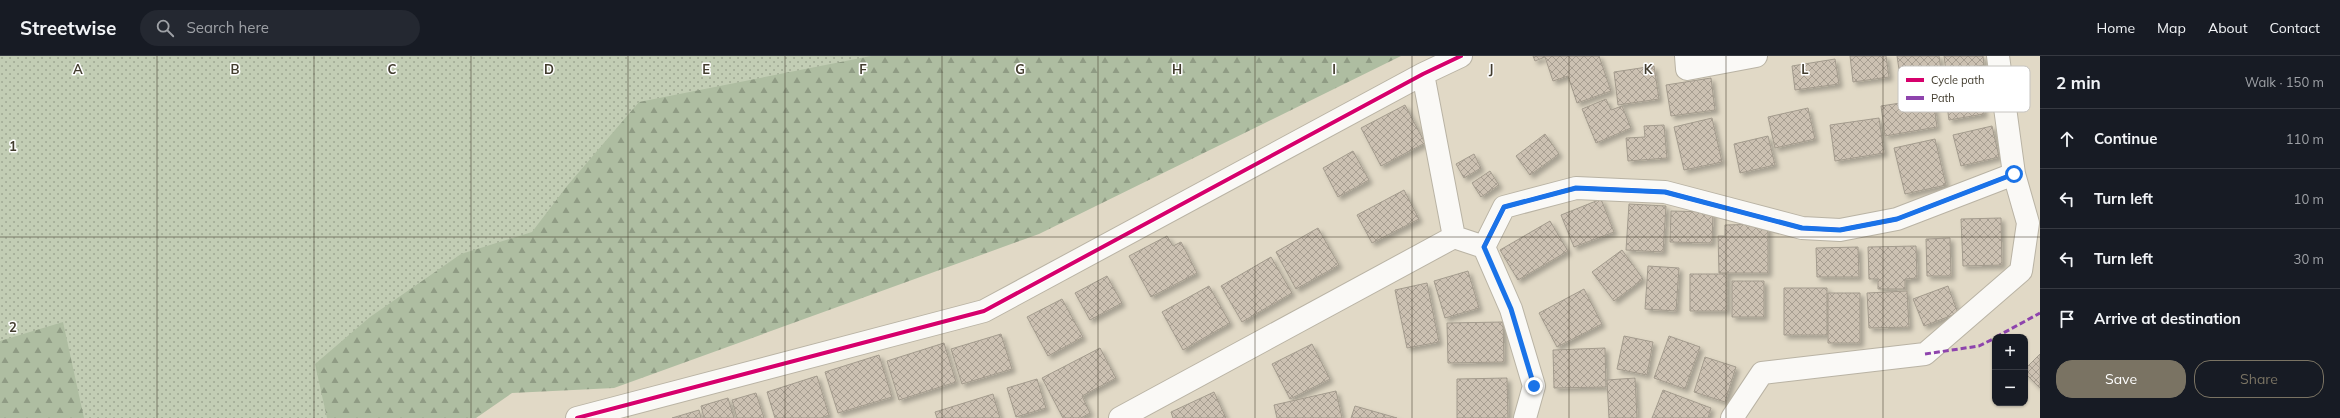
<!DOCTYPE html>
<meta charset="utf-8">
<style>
:root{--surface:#171b24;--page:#242831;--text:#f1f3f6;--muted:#9ea1a6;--line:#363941;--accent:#7a7363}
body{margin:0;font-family:Mulish,sans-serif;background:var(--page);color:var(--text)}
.controls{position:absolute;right:12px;bottom:12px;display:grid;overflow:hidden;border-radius:8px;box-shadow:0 1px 3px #0004}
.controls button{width:36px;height:36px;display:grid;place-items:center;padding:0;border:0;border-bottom:1px solid var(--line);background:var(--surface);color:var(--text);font:20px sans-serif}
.stop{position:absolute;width:12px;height:12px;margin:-9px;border:3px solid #1a73e8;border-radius:50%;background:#fff}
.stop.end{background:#1a73e8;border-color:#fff;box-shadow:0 1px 4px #0008}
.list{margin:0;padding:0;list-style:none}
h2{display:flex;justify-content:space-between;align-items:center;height:52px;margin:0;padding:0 16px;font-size:17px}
h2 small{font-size:13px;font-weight:400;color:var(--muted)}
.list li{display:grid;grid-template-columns:26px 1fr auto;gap:12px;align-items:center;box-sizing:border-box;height:60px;padding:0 16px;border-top:1px solid var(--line)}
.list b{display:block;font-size:15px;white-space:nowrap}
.list em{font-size:13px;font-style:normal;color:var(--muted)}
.actions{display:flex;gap:8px;padding:12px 16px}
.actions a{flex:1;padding:9px 0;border:1px solid var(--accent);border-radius:16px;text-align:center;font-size:14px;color:var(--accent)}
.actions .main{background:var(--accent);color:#fff}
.icon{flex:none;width:22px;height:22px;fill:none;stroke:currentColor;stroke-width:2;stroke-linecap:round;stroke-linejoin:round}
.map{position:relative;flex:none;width:2040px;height:362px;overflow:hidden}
header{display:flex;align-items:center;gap:24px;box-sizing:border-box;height:56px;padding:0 20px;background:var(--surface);border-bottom:1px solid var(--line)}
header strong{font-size:19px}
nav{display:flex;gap:22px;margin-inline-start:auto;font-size:14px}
.search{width:280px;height:36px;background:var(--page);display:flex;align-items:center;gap:10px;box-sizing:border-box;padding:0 14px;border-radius:22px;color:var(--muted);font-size:15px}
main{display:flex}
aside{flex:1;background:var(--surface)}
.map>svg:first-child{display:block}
.grass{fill:url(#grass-dots)}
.forest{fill:url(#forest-firs)}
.building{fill:url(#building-cross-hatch);stroke:#a39b8d;filter:url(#shadow)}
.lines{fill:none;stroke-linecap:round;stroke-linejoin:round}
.minor-casing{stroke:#b9b3a4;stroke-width:24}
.minor{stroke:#faf9f6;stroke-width:22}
.quiet{stroke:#8e44ad;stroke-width:3;stroke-dasharray:6 3;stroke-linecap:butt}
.cycleway-casing{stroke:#fff;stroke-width:6}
.cycleway{stroke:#d6006c;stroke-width:4}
.route{stroke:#1a73e8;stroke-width:5}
.grid{fill:none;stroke:#423c2e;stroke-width:1;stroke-opacity:0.55}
.key{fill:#fff;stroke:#c6c4c0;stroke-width:1}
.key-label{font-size:11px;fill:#423c2e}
.grid-label{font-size:13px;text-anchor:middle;font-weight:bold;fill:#423c2e;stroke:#fff;stroke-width:3;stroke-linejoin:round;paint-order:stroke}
</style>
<header>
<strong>Streetwise</strong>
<div class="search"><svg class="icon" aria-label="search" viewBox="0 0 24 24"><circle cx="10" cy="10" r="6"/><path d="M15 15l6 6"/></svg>Search here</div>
<nav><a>Home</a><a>Map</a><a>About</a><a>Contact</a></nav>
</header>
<main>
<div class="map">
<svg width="2040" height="362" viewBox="0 0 2040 362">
<defs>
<pattern id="grass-dots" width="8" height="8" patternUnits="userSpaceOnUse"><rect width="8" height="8" fill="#c2cdb4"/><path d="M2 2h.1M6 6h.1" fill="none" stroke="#9fa893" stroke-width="1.8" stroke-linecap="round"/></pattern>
<pattern id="forest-firs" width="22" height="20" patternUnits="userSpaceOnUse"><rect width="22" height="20" fill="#aebda1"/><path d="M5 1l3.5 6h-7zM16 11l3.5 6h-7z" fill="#8f9b84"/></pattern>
<pattern id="building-cross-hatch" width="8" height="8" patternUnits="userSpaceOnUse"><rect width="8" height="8" fill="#ccc1b2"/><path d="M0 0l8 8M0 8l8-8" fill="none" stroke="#a79e91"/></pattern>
<filter id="shadow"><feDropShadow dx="3.5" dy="3.5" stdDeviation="2" flood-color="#0004"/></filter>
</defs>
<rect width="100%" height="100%" fill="#e1d9c6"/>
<path class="grass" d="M0 0H1095L399 362H0Z"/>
<path class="forest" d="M871 0H1401L1039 178 614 332 512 337 476 362H327L315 308 370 261 461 198 532 176 567 130 639 46Z
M63 266 84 362H0V285Z"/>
<path class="building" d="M1533 0H1599L1611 35 1577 47 1568 20 1553 25 1545 1 1535 5Z
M1850 0H1886L1889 21 1853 26Z
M1897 0H1939L1941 14 1900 20Z
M1944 0H1983L1984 9 1946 15Z
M1835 3 1839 28 1795 34 1792 10Z
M1654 10 1659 43 1618 49 1614 16Z
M1711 22 1715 54 1671 60 1666 29Z
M1979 29 1984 58 1949 64 1945 35Z
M1933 42 1937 71 1885 80 1881 50Z
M1606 43 1611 54 1622 50 1631 72 1596 87 1582 53Z
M1405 49 1425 87 1381 110 1361 72Z
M1808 52 1815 83 1775 92 1768 61Z
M1712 62 1722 106 1684 114 1674 71Z
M1879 62 1884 97 1835 105 1830 69Z
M1664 69 1667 102 1628 105 1626 82 1645 81 1644 70Z
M1992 70 1999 101 1961 110 1953 79Z
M1545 78 1559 98 1530 119 1516 100Z
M1768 80 1775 109 1740 117 1734 88Z
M1935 83 1946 129 1905 138 1894 92Z
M1353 95 1369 124 1338 141 1323 112Z
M1474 98 1481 112 1464 122 1456 108Z
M1490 115 1499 129 1481 141 1472 127Z
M1404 134 1419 163 1372 187 1357 159Z
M1601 143 1614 176 1574 191 1561 159Z
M1629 148 1666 150 1663 196 1626 194Z
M1671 155 1713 156 1712 187 1670 186Z
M2001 162 2002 209 1963 210 1961 163Z
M1550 165 1568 195 1518 224 1500 194Z
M1768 168V217H1719L1718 180H1725V169Z
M1318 172 1339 209 1296 233 1276 196Z
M1167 180 1173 190 1181 186 1197 217 1151 241 1129 200Z
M1950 182 1951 220H1927L1926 183Z
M1916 190 1917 222 1905 223V233H1878V223H1869L1868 191Z
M1858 191 1859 221H1817L1816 192Z
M1622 194 1643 223 1614 245 1592 216Z
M1271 201 1292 237 1242 266 1221 230Z
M1648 210 1679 212 1676 255 1645 253Z
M1468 215 1479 252 1445 262 1434 225Z
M1690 218H1727V255H1690Z
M1107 220 1122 247 1090 264 1075 237Z
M1732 225H1764V261H1732Z
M1427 227 1439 286 1407 292 1395 234Z
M1209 230 1230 267 1183 294 1162 256Z
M1948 230 1958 257 1924 270 1913 243Z
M1784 232H1827V279H1784Z
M1584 233 1602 268 1557 291 1539 257Z
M1907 235 1909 271 1869 272 1867 237Z
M1828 237H1860V287H1828Z
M1062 243 1083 281 1048 300 1027 261Z
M1503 266 1504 306 1448 307 1447 267Z
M1001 278 1012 313 962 328 951 293Z
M1624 280 1653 286 1647 319 1617 313Z
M1669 280 1700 291 1685 333 1654 322Z
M944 287 956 326 899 344 887 305Z
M1312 288 1330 323 1290 343 1272 308Z
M1100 292 1116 322 1082 340 1090 357 1081 362H1063L1042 322Z
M1605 292 1606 331 1554 332 1553 294Z
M2040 298V332L2025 317V313Z
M879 299 892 341 838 357 825 316Z
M1705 301 1736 311 1725 346 1694 336Z
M817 320 829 359 821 362H775L767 336Z
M1507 322 1508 362H1457V323Z
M1635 322 1637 362H1609L1607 324Z
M1037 323 1046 352 1016 361 1007 332Z
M1663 334 1711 352 1708 362H1652Z
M1336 335 1342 362H1277L1274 349Z
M1214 336 1226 362H1173L1171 356Z
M756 337 764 362H737L732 344Z
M993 338 1000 362H937L935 356Z
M728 342 734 362H704L701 350Z
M1355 350 1397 362H1351Z
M699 354 701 362H672Z"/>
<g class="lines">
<g class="minor-casing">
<path id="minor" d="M1686 0 1687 13 1756 0
M1423 18 1454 181 1484 191 1511 253 1534 330 1525 362
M1484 191 1504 151 1576 132 1665 136 1802 172 1840 174 1897 163 2014 118
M577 362 984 255 1423 18 1461 0
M1120 362 1454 181
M1732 362 1762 317 1925 298 2021 215 2028 167 2014 118 1998 0"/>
</g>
<use href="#minor" class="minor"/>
<path class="quiet" d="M1996 281 2040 257
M1925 298 1979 290 1995 282"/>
<g class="cycleway-casing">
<path id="cycleway" d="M1484 191 1504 151 1576 132 1665 136 1802 172 1840 174 1897 163 2014 118
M577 362 984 255 1423 18 1461 0"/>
</g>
<use href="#cycleway" class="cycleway"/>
</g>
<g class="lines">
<path class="route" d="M1534 330 1511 253 1484 191 1504 151 1576 132 1665 136 1802 172 1840 174 1897 163 2014 118"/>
</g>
<path class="grid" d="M157 0V362M314 0V362M471 0V362M628 0V362M785 0V362M942 0V362M1098 0V362M1255 0V362M1412 0V362M1569 0V362M1726 0V362M1883 0V362M0 181H2040"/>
<rect x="1898" y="10" width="132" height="46" rx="6" class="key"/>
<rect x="1906" y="22" width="18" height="4" fill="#d6006c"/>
<rect x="1906" y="40" width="18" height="4" fill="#8e44ad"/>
<g class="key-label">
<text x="1931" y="28">Cycle path</text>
<text x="1931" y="46">Path</text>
</g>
<g class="grid-label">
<text x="78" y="18">A</text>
<text x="235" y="18">B</text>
<text x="392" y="18">C</text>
<text x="549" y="18">D</text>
<text x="706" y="18">E</text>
<text x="863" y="18">F</text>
<text x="1020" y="18">G</text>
<text x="1177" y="18">H</text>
<text x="1334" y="18">I</text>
<text x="1491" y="18">J</text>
<text x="1648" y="18">K</text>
<text x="1805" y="18">L</text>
<text x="13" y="95">1</text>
<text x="13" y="276">2</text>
</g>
</svg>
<div class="controls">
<button>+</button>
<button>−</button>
</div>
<div class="stop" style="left:2014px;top:118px"></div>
<div class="stop end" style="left:1534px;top:330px"></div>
</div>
<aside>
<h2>2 min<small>Walk · 150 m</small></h2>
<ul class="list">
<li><svg class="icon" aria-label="ahead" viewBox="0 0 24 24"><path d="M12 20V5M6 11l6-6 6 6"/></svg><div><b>Continue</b></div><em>110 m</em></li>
<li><svg class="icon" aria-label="left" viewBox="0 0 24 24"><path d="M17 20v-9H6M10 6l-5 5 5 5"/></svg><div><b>Turn left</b></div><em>10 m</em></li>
<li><svg class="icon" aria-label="left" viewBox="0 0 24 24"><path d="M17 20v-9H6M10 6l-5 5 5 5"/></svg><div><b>Turn left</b></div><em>30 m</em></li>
<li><svg class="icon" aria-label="arrive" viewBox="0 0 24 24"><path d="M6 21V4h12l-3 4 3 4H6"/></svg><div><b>Arrive at destination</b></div></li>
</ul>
<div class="actions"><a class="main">Save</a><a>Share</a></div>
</aside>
</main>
